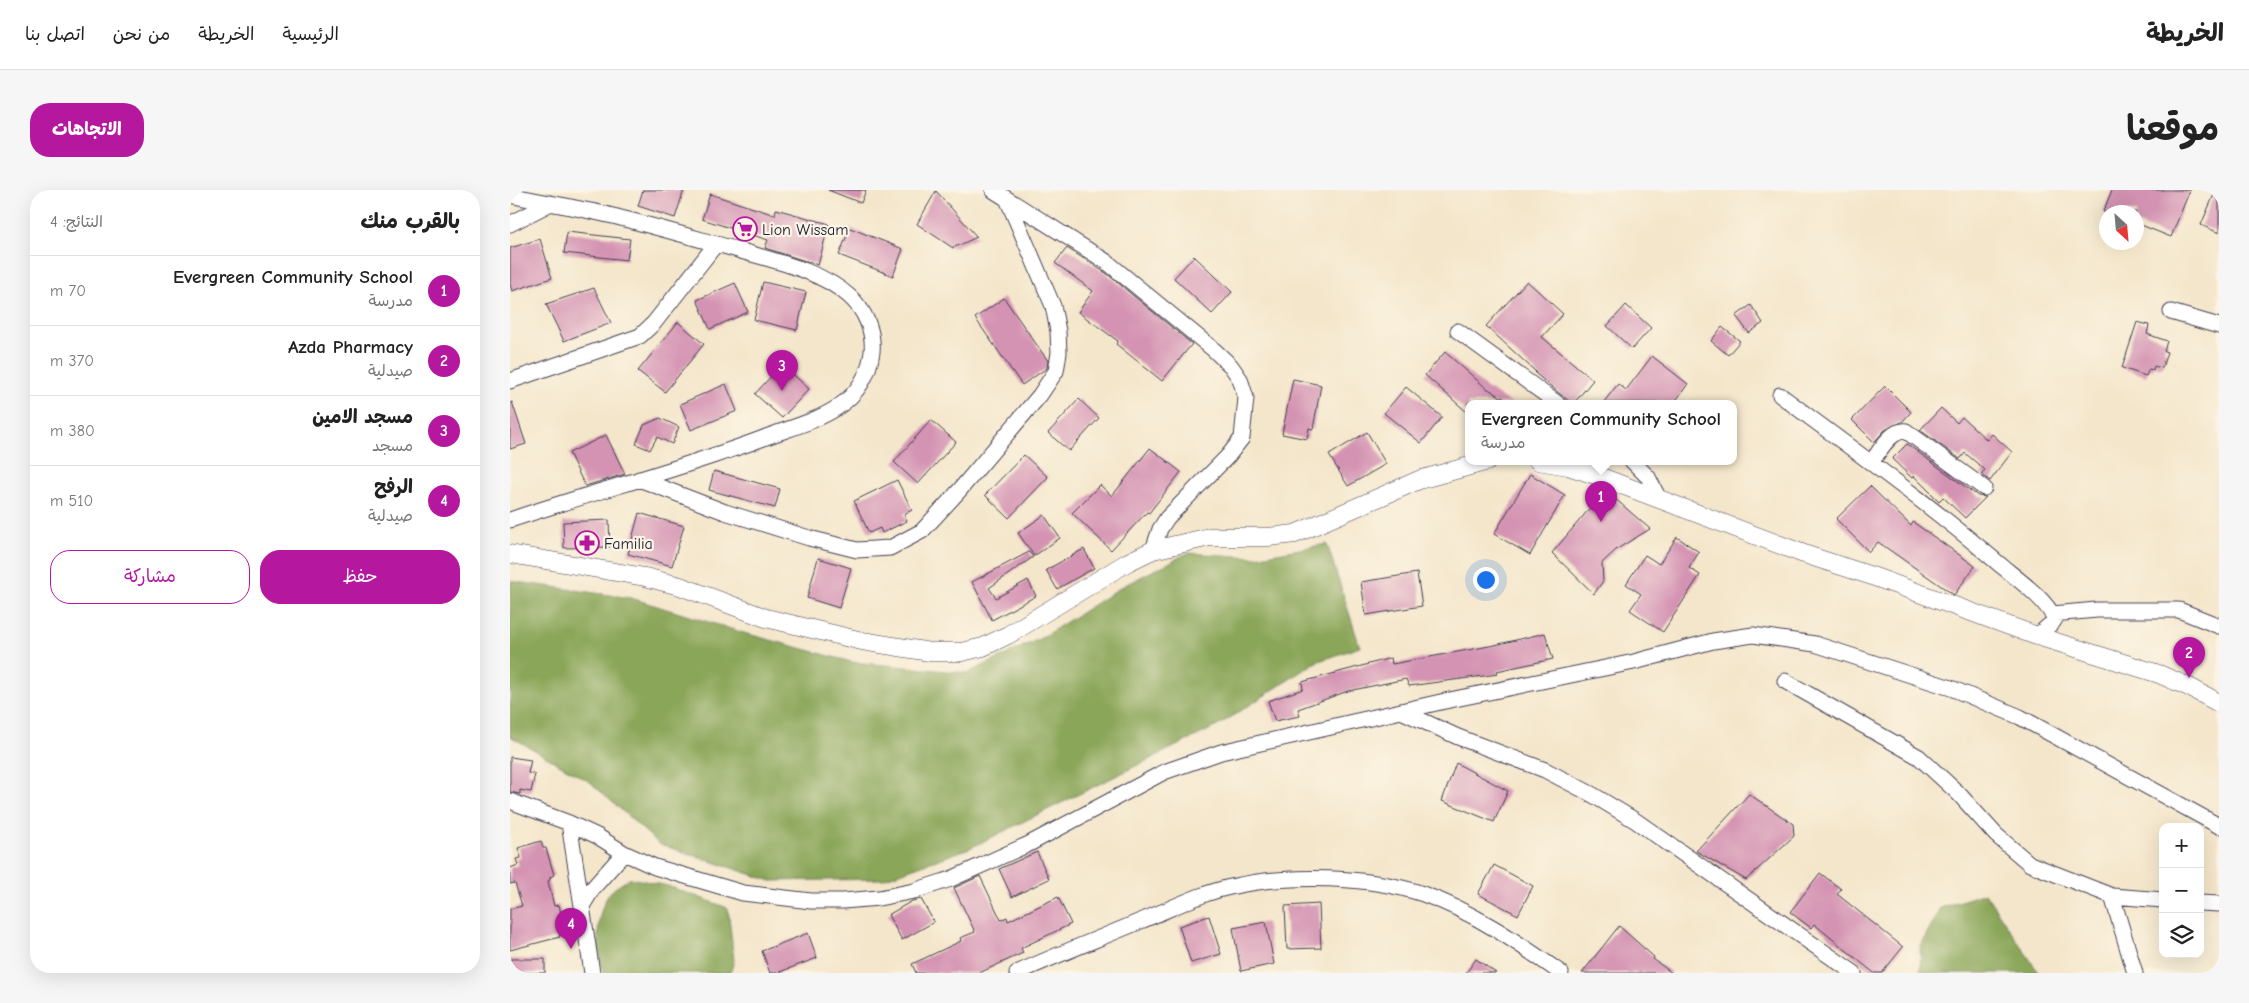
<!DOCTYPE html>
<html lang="ar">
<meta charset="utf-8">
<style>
:root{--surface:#fff;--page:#f6f6f6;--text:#222;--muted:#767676;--line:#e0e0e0;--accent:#b5179e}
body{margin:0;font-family:"Comic Neue","Playpen Sans Arabic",sans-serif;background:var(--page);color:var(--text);direction:rtl}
.controls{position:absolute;right:15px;bottom:15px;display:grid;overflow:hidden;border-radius:10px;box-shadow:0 5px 20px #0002}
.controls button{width:45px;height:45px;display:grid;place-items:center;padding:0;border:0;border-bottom:1px solid var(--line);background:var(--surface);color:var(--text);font:25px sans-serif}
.compass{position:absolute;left:1589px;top:15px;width:45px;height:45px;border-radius:50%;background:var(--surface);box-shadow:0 5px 20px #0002;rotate:154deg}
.you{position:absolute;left:975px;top:389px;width:18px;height:18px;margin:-12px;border:4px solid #fff;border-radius:50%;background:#1a73e8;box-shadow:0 0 0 8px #1a73e833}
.badge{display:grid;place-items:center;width:32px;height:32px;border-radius:50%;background:var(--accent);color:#fff;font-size:16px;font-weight:700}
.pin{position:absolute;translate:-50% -41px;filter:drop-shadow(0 1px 2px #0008)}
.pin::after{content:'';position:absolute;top:26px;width:18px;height:15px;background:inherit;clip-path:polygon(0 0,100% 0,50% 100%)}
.popup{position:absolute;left:955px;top:210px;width:272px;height:65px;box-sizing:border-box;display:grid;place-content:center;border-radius:10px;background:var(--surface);filter:drop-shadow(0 1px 4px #0005);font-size:16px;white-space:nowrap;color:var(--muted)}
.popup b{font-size:19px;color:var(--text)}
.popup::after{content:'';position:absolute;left:50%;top:100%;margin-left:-10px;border:10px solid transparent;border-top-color:var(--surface)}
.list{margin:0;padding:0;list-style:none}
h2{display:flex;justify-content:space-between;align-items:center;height:65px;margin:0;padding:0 20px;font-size:21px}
h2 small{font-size:16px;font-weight:400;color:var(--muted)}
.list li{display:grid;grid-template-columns:32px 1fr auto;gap:15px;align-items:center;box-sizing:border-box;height:70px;padding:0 20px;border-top:1px solid var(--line)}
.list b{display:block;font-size:19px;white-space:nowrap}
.list p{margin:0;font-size:16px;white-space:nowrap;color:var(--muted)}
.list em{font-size:16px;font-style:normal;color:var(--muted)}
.actions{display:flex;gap:10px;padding:15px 20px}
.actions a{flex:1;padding:11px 0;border:1px solid var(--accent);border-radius:20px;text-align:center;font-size:18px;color:var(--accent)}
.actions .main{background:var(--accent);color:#fff}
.icon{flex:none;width:28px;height:28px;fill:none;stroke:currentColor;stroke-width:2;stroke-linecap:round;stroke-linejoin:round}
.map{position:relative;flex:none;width:1709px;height:783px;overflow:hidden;direction:ltr;border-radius:20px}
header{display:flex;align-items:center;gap:30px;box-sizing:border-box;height:70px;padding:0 25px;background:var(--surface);border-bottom:1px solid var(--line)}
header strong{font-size:24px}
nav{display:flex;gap:28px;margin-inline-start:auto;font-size:18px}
.intro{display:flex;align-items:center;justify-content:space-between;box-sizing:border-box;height:120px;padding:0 30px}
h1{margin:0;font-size:35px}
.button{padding:12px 22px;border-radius:20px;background:var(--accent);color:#fff;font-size:18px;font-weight:700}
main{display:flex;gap:30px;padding:0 30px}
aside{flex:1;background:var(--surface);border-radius:20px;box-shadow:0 5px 20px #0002}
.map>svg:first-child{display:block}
.forest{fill:#8aa659;stroke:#56644a}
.building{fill:#d493b2}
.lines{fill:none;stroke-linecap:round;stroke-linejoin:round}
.minor-casing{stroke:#423f51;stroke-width:17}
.tertiary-casing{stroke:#423f51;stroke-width:19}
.minor{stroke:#fff;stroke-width:15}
.tertiary{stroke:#fff;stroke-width:18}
.labels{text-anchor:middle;stroke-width:4.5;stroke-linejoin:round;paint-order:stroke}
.poi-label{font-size:16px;fill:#22223b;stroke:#fcf5e5;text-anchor:start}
</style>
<header>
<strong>الخريطة</strong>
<nav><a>الرئيسية</a><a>الخريطة</a><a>من نحن</a><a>اتصل بنا</a></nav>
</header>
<div class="intro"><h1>موقعنا</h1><a class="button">الاتجاهات</a></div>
<main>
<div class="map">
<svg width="1709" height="783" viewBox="0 0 1709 783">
<rect width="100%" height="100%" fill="#fcf5e5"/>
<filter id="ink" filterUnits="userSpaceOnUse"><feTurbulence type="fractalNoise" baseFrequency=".02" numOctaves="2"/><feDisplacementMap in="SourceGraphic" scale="10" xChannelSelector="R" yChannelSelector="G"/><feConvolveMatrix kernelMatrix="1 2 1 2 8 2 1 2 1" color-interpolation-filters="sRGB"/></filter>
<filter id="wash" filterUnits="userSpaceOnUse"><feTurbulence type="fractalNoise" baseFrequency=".0096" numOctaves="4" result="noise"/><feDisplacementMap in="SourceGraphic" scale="20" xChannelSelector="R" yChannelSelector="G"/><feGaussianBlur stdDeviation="1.12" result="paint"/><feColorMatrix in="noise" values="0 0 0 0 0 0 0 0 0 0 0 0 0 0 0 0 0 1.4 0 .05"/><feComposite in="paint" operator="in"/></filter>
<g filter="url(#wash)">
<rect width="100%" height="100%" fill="#f4e6cb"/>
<path class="forest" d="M817 354 850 457 806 472 709 535 460 658 373 689 261 691 149 654 80 592 0 546V391L121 408 234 443 342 472 458 483 533 447 613 396 678 363 745 367Z
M121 688 158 696 218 718 224 771 220 783H93C87 758 84 726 99 704 104 697 115 692 121 688Z
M1475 703 1529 783H1411L1410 757 1430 718Z"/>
<g id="blocks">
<path class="building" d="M133 0H174L165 28 128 16Z
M318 0H356L351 13Z
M1602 0H1680L1661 47 1626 33V22H1593Z
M1706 0H1709V43L1691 35Z
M426 1 467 47 443 58 407 34Z
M200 4 265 25 266 19 319 34 308 75 255 58 258 50 192 29Z
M340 38 393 59 383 86 329 65Z
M57 42 120 49 117 70 54 63Z
M30 49 42 88 2 101 0 94V58Z
M557 58 596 83 682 154 652 191 606 154 608 151 568 122 583 101 545 73Z
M684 66 722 102 702 124 664 88Z
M1017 91 1053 124 1032 147 1083 190 1064 213H1061L1025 183 1026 182 976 136Z
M253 92 296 102 287 140 244 130Z
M225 93 238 122 200 139 187 110Z
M84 98 101 133 54 151 36 114Z
M494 108 538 171 537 178 512 195 465 128Z
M1116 115 1141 138 1122 159 1097 136Z
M1241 115 1253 133 1239 143 1226 126Z
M168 132 194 154 155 202 128 181Z
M1627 132 1639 135 1637 144 1657 151 1654 161 1657 162 1652 178 1644 176 1643 180 1639 179 1636 186 1612 178Z
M1212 137 1230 151 1218 165 1201 151Z
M935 162 975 197 1001 213H958V223L915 185Z
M1142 166 1178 194 1164 213H1093L1108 194 1116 200Z
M272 174 299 199 272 228 245 204Z
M783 189 811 195 803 239 799 238 797 249 772 244Z
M216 194 227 221 181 240 170 214Z
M1375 196 1401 222 1392 232 1375 240 1364 252 1342 230Z
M896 197 932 227 911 253 874 223Z
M569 209 589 228 559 261 538 243Z
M2 212 16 254 0 259V213Z
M1431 218 1447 233 1452 227 1477 250 1482 244 1502 262 1480 291 1471 284 1475 280 1455 263 1450 269 1410 240Z
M150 228 169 237 162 254 147 247 140 260 126 254 134 235Z
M421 230 446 252 408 294 384 272Z
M857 242 876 274 838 296 819 265Z
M96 245 115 284 75 296 59 263Z
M1397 254 1468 306 1476 307 1455 328 1433 307 1429 311 1404 286 1402 288 1382 269Z
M640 258 671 282 639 323 637 322 601 360 562 323 590 295 602 306Z
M514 265 538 287 499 328 475 305Z
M204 281 270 299 265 318 199 300Z
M1020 284 1055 305 1020 365 984 344Z
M387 290 402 320 394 324 397 331 372 343 370 338 359 343 344 311Z
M1360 296 1401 336 1403 332 1465 376 1444 405 1368 352 1359 362 1326 329Z
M1095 300 1140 339 1107 359 1092 373 1093 391 1084 404 1042 363Z
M129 323 174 336 162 376 118 364Z
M534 325 550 348 524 366 508 343Z
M99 330 100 357 54 358 53 332Z
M1167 347 1189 362 1179 378 1190 385 1153 442 1120 420 1131 404 1116 394 1135 365 1149 374Z
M574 359 584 378 547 399 536 380Z
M519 362 523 367 479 398 486 408 518 390 526 406 482 430 462 392Z
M308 368 341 378 329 418 297 408Z
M907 383 912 416 856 425 851 392Z
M1035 443 1043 469 987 481 988 484 899 496 896 489 838 501 788 519 790 526 765 531 758 511 793 499 792 492 881 468 882 474 985 455Z
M0 567 21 570 18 583 25 584 21 602 10 600V604L0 602Z
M946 573 998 601 984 632 932 611Z
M1239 604 1283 634 1284 646 1236 690 1186 661Z
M31 651 33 658H36L44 685 40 687V690L38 691 44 716 49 715 56 743 49 745 50 747 0 760V719L12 716 5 693 0 694V678L8 675 6 669 11 668 8 658Z
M527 662 539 689 502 707 489 679Z
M984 675 1023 696 1008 725 968 704Z
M1310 683 1331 699 1327 704 1393 757 1372 783H1364L1304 734 1301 738 1280 722Z
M470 686 491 730 497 727 498 731 548 707 561 734 511 758 513 763 469 783H406L402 774 451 751 450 748 465 742 444 698Z
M411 709 424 732 392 750 378 725 402 711Z
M809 714 811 758 777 759 775 716Z
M699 726 711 764 681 773 669 736Z
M756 732 764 774 731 781 723 738Z
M1109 736 1144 767 1143 769 1162 783H1072Z
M298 743 307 768 267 783H260L252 761Z
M0 769H35V783H0Z
M966 769 986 783H956Z"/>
</g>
</g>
<g filter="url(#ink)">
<use href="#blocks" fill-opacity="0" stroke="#423f51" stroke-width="1"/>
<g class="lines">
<g class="minor-casing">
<path id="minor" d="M483 0 597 72 704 160 721 176 730 189 736 208 732 248 718 266 657 328 650 339 643 360
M0 5C35 13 72 18 107 27 147 37 188 49 228 60 264 71 310 80 339 106 355 120 364 141 362 162 359 185 347 204 328 217 306 232 276 239 251 249 168 280 83 302 0 330
M0 34 39 14
M1661 122 1709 136
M948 141 1047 213
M0 191 130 146 144 133 206 54
M1270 205C1343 260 1418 313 1488 373 1507 389 1533 406 1545 429L1543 432 1527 446
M1122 271 1138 287 1148 307
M1361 273C1369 262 1381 239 1396 241L1474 298
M129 289 215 322 299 348 347 360 380 358 412 341 448 302 530 205 546 181 549 163 548 141 543 116 498 11
M1542 424 1587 420H1669L1709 436
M1275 491 1409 567 1448 603 1486 645 1520 674 1602 706 1653 710
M891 521 948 547 1035 580 1083 605 1126 631 1344 783
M0 611 59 633 87 646 114 663 145 677 233 703 301 711H333L369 708 404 701 441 689 519 654 654 582 711 562 935 511 1124 472 1203 451 1243 445 1305 454 1441 498 1510 527 1709 636
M59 633 72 716
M1602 706 1625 783
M1690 713 1709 714
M82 783 72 716 83 698 114 663
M507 783C548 764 591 748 633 730 663 718 693 702 725 696 779 684 860 686 913 704 964 722 1007 752 1051 783"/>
</g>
<g class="tertiary-casing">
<path id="tertiary" d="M1028 271 1058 276 1091 287 1294 364 1362 386 1527 446 1649 484 1679 497 1709 513
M0 364 135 387 170 396 256 428 352 451 420 462H452L473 457 498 445 618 372 643 360 700 347H758L785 344 909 290 978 271"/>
</g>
<use href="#minor" class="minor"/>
<use href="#tertiary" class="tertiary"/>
</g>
</g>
<defs>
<g id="supermarket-ring" transform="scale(1.25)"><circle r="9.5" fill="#fcf5e5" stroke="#b5179e" stroke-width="1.5"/><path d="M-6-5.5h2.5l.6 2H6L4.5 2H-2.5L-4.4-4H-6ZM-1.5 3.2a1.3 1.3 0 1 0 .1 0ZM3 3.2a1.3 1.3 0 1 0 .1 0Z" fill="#b5179e"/></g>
<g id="pharmacy-ring" transform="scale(1.25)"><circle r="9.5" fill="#fcf5e5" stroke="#b5179e" stroke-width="1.5"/><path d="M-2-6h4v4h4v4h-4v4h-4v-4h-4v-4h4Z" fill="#b5179e"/></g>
</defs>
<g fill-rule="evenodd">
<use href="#supermarket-ring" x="235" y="39"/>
<use href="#pharmacy-ring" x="77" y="353"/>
</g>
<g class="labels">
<g class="poi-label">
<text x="252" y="45">Lion Wissam</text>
<text x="94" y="359">Familia</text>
</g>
</g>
</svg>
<div class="controls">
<button>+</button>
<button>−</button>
<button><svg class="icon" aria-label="layers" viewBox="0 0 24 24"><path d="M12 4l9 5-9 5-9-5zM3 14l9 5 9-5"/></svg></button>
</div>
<svg class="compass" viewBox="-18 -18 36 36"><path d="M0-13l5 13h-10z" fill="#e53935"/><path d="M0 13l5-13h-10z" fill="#767676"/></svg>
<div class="you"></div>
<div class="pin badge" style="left:1091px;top:332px">1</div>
<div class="popup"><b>Evergreen Community School</b>مدرسة</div>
<div class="pin badge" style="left:1679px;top:488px">2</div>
<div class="pin badge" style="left:272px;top:201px">3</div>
<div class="pin badge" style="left:61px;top:759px">4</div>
</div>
<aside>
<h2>بالقرب منك<small>النتائج: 4</small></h2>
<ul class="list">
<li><span class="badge">1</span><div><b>Evergreen Community School</b><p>مدرسة</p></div><em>70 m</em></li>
<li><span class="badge">2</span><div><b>Azda Pharmacy</b><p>صيدلية</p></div><em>370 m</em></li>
<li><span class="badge">3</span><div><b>مسجد الامين</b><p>مسجد</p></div><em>380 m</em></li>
<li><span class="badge">4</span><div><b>الرفح</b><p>صيدلية</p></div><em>510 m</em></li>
</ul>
<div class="actions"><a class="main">حفظ</a><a>مشاركة</a></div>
</aside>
</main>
